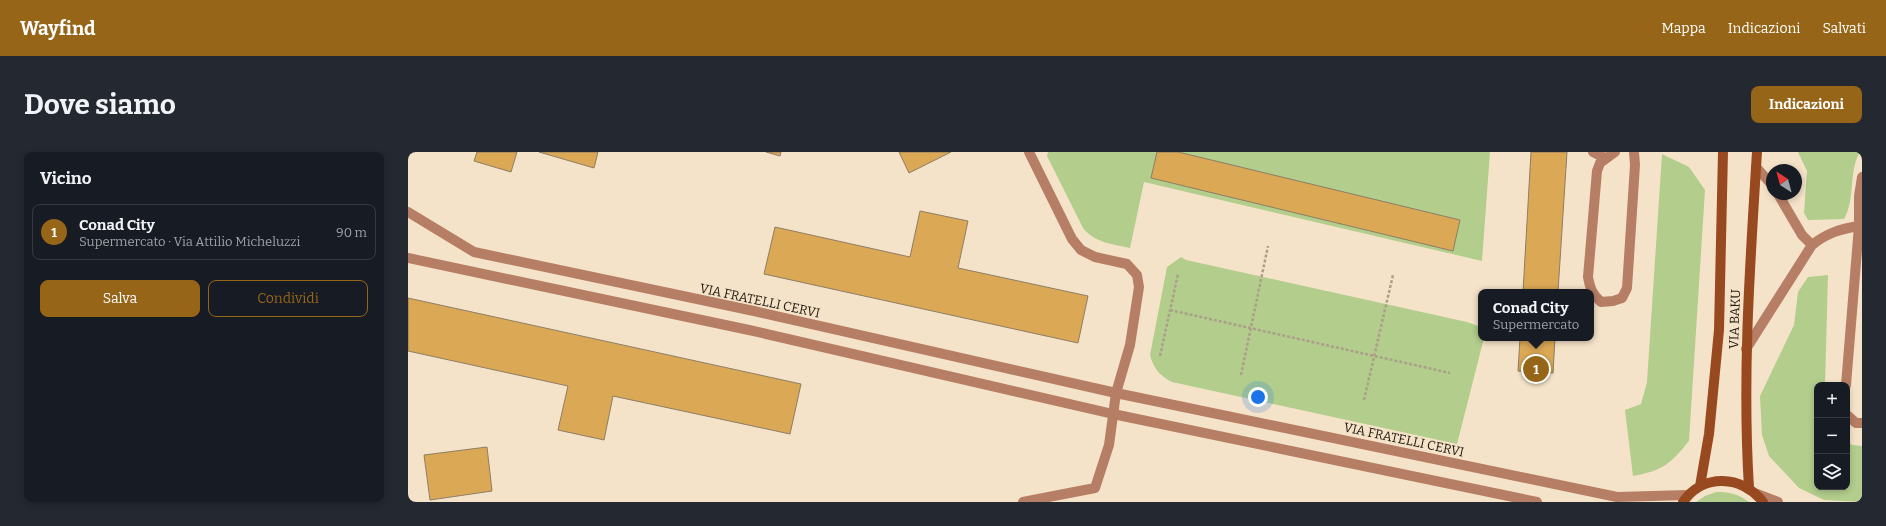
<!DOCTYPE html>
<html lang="it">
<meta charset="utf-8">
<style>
:root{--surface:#171b24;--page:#242831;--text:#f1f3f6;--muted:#9ea1a6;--line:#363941;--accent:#966517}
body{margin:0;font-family:Bitter,serif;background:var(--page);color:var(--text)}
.controls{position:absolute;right:12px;bottom:12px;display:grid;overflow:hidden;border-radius:8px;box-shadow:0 2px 6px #0003}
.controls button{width:36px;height:36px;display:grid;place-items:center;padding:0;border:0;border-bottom:1px solid var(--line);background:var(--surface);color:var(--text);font:20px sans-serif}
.compass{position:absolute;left:1358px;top:12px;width:36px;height:36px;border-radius:50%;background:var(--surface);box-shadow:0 2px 6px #0003;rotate:324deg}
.you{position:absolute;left:850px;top:245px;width:14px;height:14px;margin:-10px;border:3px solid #fff;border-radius:50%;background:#1a73e8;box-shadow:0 0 0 6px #1a73e833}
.badge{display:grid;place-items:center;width:26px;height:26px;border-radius:50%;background:var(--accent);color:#fff;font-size:13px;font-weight:700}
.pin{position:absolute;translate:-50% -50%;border:2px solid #fff;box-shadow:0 1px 4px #0006}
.popup{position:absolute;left:1070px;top:137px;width:116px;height:52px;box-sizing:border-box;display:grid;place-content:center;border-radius:8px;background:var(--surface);filter:drop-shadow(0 1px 3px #0005);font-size:13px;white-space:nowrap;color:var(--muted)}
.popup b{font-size:15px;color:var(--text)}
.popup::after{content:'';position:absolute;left:50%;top:100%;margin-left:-8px;border:8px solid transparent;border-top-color:var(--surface)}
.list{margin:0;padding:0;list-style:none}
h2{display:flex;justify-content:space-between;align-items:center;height:52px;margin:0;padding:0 16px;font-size:17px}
h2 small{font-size:13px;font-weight:400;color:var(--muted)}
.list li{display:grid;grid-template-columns:26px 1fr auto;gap:12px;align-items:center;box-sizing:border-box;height:56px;margin:0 8px 8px;padding:0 8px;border:1px solid var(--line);border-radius:8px}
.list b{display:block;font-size:15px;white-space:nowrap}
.list p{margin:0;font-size:13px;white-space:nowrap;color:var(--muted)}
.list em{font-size:13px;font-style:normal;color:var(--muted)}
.actions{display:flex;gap:8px;padding:12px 16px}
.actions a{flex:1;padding:9px 0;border:1px solid var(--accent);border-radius:8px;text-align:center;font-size:14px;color:var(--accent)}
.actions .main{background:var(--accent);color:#fff}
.icon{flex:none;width:22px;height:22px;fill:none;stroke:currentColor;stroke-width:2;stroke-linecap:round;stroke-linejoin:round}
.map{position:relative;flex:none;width:1454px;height:350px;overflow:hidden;border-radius:8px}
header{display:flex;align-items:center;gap:24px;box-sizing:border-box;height:56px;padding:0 20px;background:var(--accent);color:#fff}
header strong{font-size:19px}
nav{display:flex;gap:22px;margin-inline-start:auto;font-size:14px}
.intro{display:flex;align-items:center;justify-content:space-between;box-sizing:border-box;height:96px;padding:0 24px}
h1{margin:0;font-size:28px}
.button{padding:10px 18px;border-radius:8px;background:var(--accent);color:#fff;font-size:14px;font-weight:700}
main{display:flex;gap:24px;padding:0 24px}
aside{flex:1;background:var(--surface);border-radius:8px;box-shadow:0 2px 6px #0003}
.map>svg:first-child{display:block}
.green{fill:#b2cd8c}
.building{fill:#dba855;stroke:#8d7d65}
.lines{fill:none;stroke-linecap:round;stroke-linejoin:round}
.path{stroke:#ac9e8a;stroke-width:2.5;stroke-dasharray:3 2;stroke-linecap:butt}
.service{stroke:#b67e64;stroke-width:10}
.minor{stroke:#b67e64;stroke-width:10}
.secondary{stroke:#99491f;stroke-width:10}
.labels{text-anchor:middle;stroke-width:3;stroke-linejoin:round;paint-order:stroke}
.street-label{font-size:13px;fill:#221b12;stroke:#f5e3c9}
</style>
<header>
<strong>Wayfind</strong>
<nav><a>Mappa</a><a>Indicazioni</a><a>Salvati</a></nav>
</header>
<div class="intro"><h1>Dove siamo</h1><a class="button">Indicazioni</a></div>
<main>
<aside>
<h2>Vicino<small></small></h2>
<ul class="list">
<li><span class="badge">1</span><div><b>Conad City</b><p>Supermercato · Via Attilio Micheluzzi</p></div><em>90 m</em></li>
</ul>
<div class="actions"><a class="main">Salva</a><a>Condividi</a></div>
</aside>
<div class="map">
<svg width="1454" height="350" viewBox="0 0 1454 350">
<rect width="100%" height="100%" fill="#f5e3c9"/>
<path class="green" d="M640 0H1082L1074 109 736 30 722 96C704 92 687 91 675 76L639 4Z
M1390 0H1452C1440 20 1448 46 1436 67L1400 68 1396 61 1399 19Z
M1254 2 1281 15 1297 38 1281 289C1261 313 1256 318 1225 324L1217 258 1233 252 1239 230Z
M773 105 778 108 1059 170 1073 175V186H1076L1049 292 764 230C751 223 746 217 742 203L759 115Z
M1420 123 1417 233H1409V335H1439V288L1444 293 1454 294V350L1416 348 1391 336 1361 304 1354 283 1352 244 1386 173 1390 140 1400 125Z
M1308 340C1322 340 1330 342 1341 350H1288L1297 344Z"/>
<path class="building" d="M69 0H109L103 20 66 9Z
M131 0H190L186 16Z
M358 0H373L372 4Z
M491 0H543L501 21Z
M749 0H770L1052 68 1045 99 743 26Z
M1123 0H1159L1150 140H1115Z
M512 59 560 69 550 116 680 144 670 191 356 122 367 75 502 105Z
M0 146 393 232 382 282 205 244 196 288 150 278 160 234 0 199Z
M1112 186H1147L1145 221 1110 219Z
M79 295 84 339 22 348 16 303Z"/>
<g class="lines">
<path class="path" d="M762 158 1042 221
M752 204 770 122
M833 223 860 94
M956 248 985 123"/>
<path class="service" d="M1185 0 1197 6
M1348 15 1364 33
M1370 42 1394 83 1404 93
M1338 197 1404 93C1419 81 1432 77 1451 74
M1438 233 1451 74V44L1454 25
M1439 263 1448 271H1454"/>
<path class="minor" d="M1207 0 1192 11 1189 19 1180 125C1182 136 1184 142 1193 150L1205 149 1214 146 1219 136 1227 13 1226 0
M0 60 66 100 346 159 708 241 1209 345 1279 343
M0 106 341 178 705 262 1129 350
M1349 342 1370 350
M615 350 687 336 701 293 708 241 722 193 731 135 729 123 719 112 687 105 673 98 664 87 621 0"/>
<path class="secondary" d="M1292 334 1301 282 1311 178 1315 0
M1341 336C1334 224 1342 112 1349 0
M1275 350C1295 321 1334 323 1355 350"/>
</g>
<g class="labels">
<g class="street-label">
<text transform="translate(352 148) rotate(12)" y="5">VIA FRATELLI CERVI</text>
<text transform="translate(1326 167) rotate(-88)" y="5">VIA BAKU</text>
<text transform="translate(996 287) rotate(12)" y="5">VIA FRATELLI CERVI</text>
</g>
</g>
</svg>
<div class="controls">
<button>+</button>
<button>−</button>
<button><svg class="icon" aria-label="layers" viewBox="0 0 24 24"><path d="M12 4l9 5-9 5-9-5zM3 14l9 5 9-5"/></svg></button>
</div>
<svg class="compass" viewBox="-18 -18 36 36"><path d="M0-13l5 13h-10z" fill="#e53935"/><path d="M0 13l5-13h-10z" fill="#9ea1a6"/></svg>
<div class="you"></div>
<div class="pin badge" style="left:1128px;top:217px">1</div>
<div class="popup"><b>Conad City</b>Supermercato</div>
</div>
</main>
